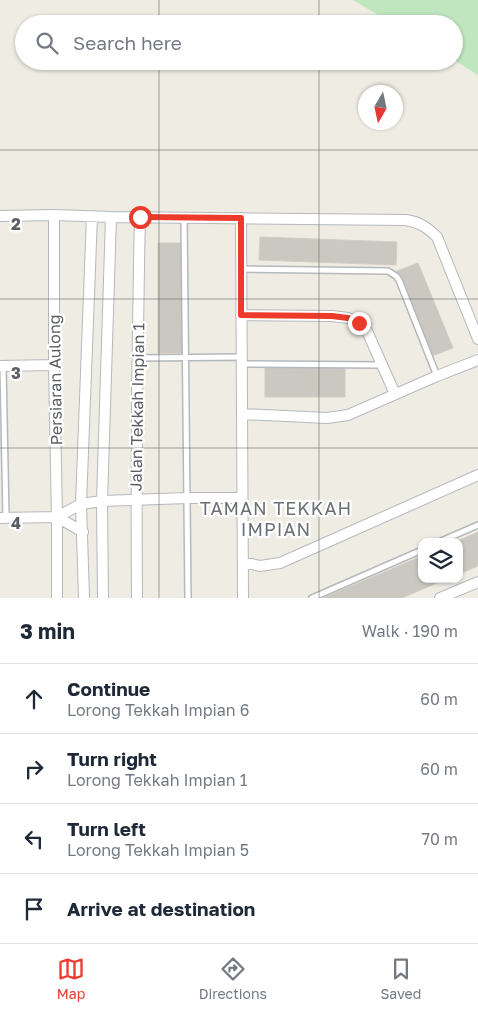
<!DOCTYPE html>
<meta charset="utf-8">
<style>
:root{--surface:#fff;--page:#f2f2f3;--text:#1f2937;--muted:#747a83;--line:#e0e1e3;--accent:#ec3a2b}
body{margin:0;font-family:"Golos Text",sans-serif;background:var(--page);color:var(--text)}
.controls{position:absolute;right:15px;bottom:15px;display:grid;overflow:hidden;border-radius:10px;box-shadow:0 1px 4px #0004}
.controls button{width:45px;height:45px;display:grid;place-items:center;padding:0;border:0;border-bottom:1px solid var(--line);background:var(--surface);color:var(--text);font:25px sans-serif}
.compass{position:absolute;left:358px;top:85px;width:45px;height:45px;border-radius:50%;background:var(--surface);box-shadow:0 1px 4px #0004;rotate:189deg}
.stop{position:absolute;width:15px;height:15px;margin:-11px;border:4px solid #ec3a2b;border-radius:50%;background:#fff}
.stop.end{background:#ec3a2b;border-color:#fff;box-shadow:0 1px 5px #0008}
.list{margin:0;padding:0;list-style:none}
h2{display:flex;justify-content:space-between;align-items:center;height:65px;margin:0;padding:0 20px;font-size:21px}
h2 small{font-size:16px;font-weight:400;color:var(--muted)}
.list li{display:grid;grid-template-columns:32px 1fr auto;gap:15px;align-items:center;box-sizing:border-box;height:70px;padding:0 20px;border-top:1px solid var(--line)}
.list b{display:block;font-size:19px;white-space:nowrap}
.list p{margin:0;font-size:16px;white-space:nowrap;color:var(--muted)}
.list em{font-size:16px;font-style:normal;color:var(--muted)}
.icon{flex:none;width:28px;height:28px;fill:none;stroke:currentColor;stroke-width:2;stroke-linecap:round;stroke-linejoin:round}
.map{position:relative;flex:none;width:478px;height:598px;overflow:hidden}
.search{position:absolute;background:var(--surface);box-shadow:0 1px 4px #0004;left:15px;right:15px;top:15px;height:55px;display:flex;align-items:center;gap:12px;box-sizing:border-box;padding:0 18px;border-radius:28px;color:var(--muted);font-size:19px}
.sheet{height:345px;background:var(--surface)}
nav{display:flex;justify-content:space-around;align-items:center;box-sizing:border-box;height:70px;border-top:1px solid var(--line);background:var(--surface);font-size:14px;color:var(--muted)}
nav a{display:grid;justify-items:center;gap:2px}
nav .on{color:var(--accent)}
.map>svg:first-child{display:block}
.green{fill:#bfe6bf}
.building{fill:#cbc8c2;stroke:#d3cdc1}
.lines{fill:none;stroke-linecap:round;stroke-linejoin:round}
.lane-casing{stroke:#b5b9bd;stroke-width:8}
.street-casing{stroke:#b5b9bd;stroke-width:12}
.lane{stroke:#fff;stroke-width:5}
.street{stroke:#fff;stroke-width:10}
.route{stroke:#ec3a2b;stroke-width:6}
.grid{fill:none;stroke:#5b5f64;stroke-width:1;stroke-opacity:0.55}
.labels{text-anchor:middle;stroke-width:4.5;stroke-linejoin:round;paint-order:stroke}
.street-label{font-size:16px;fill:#5b5f64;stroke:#fff}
.neighbourhood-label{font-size:18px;letter-spacing:1px;fill:#6c7176;stroke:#fff}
.grid-label{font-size:16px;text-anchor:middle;font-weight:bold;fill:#5b5f64;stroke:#fff;stroke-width:4.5;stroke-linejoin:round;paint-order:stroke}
</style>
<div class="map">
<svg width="478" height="598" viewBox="0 0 478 598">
<rect width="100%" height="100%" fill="#eeece3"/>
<path class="green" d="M353 0H478V75L454 60V24H393Z"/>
<path class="building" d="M260 237 397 242 396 265 259 260Z
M158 243H183L184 353H158Z
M418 263 453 348 432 356 397 271Z
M265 366 345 367V397H265Z
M478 532V566L459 574V542H455Z
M422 556V579H446L402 598H323Z"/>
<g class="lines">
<g class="lane-casing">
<path id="lane" d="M184 218 188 598
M241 269 388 271 396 276 399 280 437 376
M137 358 241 357
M241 364 381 365
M3 366 6 518
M439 542 478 525
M312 598 422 550"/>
</g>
<g class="street-casing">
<path id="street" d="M54 215 111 217 406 220C419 222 427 227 437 237L478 339
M0 216 54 215V365L57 517V598
M241 218 243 598
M241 315 332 316 348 318 359 323 367 331 395 394
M0 366 54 365
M242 414 327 418 348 415 437 376 478 360
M0 518 57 517
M83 532 57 517 81 504 102 501 187 498H242
M243 562 260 566 280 563 478 475
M84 598 81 504 92 216
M103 598 102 501 111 217
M137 598C136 471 137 344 140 217
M440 598 478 582"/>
</g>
<use href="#lane" class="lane"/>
<use href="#street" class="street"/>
</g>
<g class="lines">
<path class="route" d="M140 217 241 218V315L332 316 348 318 359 323"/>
</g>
<path class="grid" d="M159 0V24M319 0V24M159 61V598M319 61V598M0 150H478M0 299H478M0 448H478"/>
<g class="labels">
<g class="street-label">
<text transform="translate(55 380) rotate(-91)" y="6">Persiaran Aulong</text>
<text transform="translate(137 407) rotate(-89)" y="6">Jalan Tekkah Impian 1</text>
</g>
<g class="neighbourhood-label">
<text x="276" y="515">TAMAN TEKKAH<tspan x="276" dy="21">IMPIAN</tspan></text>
</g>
</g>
<g class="grid-label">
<text x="16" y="230">2</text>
<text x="16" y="379">3</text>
<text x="16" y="529">4</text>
</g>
</svg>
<div class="controls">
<button><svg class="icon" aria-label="layers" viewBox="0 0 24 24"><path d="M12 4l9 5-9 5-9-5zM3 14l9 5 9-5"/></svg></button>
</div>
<svg class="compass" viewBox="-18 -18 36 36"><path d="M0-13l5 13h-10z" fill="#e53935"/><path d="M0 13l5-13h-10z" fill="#747a83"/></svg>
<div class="stop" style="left:140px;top:217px"></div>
<div class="stop end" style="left:359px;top:323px"></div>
<div class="search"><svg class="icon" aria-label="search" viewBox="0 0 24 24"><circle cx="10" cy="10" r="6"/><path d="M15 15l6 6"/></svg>Search here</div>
</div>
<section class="sheet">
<h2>3 min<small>Walk · 190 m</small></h2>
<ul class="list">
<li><svg class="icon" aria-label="ahead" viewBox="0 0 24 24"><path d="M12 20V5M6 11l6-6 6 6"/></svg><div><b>Continue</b><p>Lorong Tekkah Impian 6</p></div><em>60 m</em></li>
<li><svg class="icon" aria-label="right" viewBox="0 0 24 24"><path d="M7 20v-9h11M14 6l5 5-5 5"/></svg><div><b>Turn right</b><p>Lorong Tekkah Impian 1</p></div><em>60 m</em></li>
<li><svg class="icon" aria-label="left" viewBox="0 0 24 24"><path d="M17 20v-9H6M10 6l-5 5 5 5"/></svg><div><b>Turn left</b><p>Lorong Tekkah Impian 5</p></div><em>70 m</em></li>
<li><svg class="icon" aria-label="arrive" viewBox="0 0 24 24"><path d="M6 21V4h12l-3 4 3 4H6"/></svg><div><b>Arrive at destination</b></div></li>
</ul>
</section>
<nav>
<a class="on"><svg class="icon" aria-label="map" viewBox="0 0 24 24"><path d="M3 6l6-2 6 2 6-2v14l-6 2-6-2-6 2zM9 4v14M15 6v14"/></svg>Map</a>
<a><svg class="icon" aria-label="directions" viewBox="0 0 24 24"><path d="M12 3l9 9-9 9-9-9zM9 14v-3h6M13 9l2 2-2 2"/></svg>Directions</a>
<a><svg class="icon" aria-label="saved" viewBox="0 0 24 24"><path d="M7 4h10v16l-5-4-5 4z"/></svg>Saved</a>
</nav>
